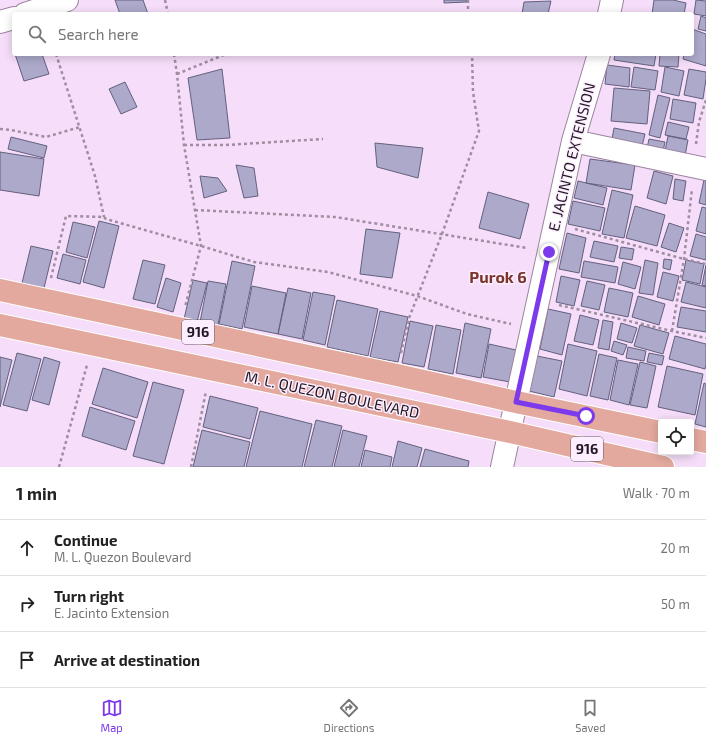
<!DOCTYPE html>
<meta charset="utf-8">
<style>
:root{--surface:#fff;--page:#f6f6f6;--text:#222;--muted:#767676;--line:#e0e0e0;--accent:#7c3aed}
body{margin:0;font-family:"Exo 2",sans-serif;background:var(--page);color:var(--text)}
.controls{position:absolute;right:12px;bottom:12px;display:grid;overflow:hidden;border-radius:4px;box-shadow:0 2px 10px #0003}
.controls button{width:36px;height:36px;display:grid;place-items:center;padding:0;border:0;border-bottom:1px solid var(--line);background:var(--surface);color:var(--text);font:20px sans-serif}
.stop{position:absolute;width:12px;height:12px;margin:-9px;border:3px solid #7c3aed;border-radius:50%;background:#fff}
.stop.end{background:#7c3aed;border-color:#fff;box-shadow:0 1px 4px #0008}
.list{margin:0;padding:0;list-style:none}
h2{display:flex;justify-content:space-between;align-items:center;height:52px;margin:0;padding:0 16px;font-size:17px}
h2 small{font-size:13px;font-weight:400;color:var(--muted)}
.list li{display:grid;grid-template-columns:26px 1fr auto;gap:12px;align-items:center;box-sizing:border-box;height:56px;padding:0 16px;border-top:1px solid var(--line)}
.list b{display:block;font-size:15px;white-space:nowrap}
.list p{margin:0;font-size:13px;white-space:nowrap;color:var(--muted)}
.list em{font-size:13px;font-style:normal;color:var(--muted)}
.icon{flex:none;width:22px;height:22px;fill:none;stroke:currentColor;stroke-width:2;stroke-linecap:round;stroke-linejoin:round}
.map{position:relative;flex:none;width:706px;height:467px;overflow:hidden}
.search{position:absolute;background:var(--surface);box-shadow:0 2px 10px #0003;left:12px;right:12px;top:12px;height:44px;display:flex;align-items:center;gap:10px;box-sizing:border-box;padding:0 14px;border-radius:4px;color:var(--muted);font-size:15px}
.sheet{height:220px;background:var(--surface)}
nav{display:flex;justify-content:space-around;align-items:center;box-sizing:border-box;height:56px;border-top:1px solid var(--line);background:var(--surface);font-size:11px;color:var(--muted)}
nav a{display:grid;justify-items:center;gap:2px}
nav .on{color:var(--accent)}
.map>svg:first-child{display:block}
.building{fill:#aca9ca;stroke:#63607e}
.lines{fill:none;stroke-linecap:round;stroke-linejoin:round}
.minor-casing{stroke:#9b849e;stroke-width:24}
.tertiary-casing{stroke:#9b849e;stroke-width:24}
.primary-casing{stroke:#fff;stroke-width:24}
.path{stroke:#9f8da1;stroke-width:2.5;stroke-dasharray:3 3;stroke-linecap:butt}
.minor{stroke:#fff;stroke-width:22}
.tertiary{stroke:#fff;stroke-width:22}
.primary{stroke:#e3a99e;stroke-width:22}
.route{stroke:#7c3aed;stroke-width:5}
.labels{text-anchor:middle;stroke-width:3;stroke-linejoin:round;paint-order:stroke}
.shield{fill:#fdeeff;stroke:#625864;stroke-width:1}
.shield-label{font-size:14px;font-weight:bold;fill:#201721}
.street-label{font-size:15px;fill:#201721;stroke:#fdeeff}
.neighbourhood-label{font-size:16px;font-weight:bold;fill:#7a342c;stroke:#fdeeff}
</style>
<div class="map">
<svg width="706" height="467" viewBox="0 0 706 467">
<rect width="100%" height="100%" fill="#f6ddf9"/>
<path class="building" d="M115 0H143L148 14H120Z
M444 0H466L467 2 444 3Z
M654 0H673L686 3 684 14H652Z
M696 0 706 1V16L694 14Z
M551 1 548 14H522L524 2Z
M701 16 706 18V31L698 29Z
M692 29 706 34V66L683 59 684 54H692Z
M15 54H42L49 74 24 81Z
M615 54H656L654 66 614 60Z
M660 54H679L678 67 659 66Z
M607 65 630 68 629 87 605 84Z
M634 67 658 71 655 90 631 87Z
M665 67 684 71 679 96 661 92Z
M222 69 230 138 197 140 188 78Z
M689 69 706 72V79L703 99 684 95Z
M125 82 137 107 121 114 109 89Z
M614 88 650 91 647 124 611 121Z
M658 95 670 98 660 138 649 135Z
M673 99 696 103 693 123 670 119Z
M668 122 689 127 686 139 665 135Z
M614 128 645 134 641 150 611 144Z
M668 136 688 140 684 161 664 156Z
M11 137 47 146 44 158 8 149Z
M649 139 665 142 662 156 646 153Z
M375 143 423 148 418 178 377 167Z
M0 152 44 159 39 196 0 190Z
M590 159 635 165 631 190 586 183Z
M236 165 254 168 258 196 244 198Z
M654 171 673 176 666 204 647 198Z
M200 176 218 178 227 191 204 198Z
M675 179 686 181 683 201 673 199Z
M704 180 706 181V205L699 203Z
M578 181 607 188 603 205 574 198Z
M612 190 633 195 624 238 602 234Z
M488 192 529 204 520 239 479 228Z
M573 201 605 208 600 231 568 224Z
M635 206 665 215 657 246 626 238Z
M702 207 706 208V234L696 231Z
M99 221 119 226 104 288 83 282Z
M73 222 95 227 87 258 66 252Z
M669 223 684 228 676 252 661 247Z
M366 229 400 233 392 278 360 274Z
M567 233 586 238 579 273 559 269Z
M696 234 706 237V260L690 256Z
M594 241 618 246 614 262 590 257Z
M31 246 53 251 44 288 22 283Z
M621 247 634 249 632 260 619 258Z
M63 254 86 260 80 284 57 278Z
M664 259 672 260 670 270 663 268Z
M143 260 165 265 155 304 133 299Z
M645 260 658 263 653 295 639 293Z
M686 260 704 264 700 284 682 280Z
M232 261 255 266 242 329 219 324Z
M584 261 618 267 615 283 581 277Z
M623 262 641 267 635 289 618 284Z
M706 265V286L702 285Z
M663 272 679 276 673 301 657 297Z
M561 276 580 280 574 306 556 302Z
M166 278 181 283 173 312 157 307Z
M193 280 207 283 197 322 184 319Z
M208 281 226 284 218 325 200 322Z
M587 281 605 285 599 310 581 306Z
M686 282 706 287V308L681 302Z
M252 286 286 293 278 334 244 327Z
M288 288 311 293 302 339 278 334Z
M609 288 633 293 628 317 604 312Z
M313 292 335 296 325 345 303 340Z
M638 296 665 304 659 325 632 317Z
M337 300 378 309 368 356 327 347Z
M681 307 706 311V332L677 327Z
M548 309 571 314 562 355 540 349Z
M380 311 408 317 398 362 370 357Z
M580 315 599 320 593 345 574 341Z
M603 320 613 322 609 350 598 348Z
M410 321 433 326 424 367 402 363Z
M465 323 491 329 481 378 456 373Z
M621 323 637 328 632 343 617 339Z
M436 325 461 330 453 374 428 369Z
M640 325 669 333 663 354 634 346Z
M675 336 706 344V365L705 369 669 359Z
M614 341 627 345 623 355 611 351Z
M489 344 516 350 510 382 483 377Z
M568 344 597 351 587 396 559 389Z
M628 347 646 351 644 361 626 358Z
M17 353 41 359 27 411 3 405Z
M649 353 664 356 662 365 647 362Z
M599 354 617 358 608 400 590 396Z
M537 356 562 361 554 397 529 391Z
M0 357 12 360 0 407Z
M44 357 60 362 49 405 32 400Z
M618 360 638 364 629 405 610 400Z
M640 362 656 366 647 408 630 405Z
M667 366 703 374 695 415 658 407Z
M103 368 148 382 137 418 92 404Z
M153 382 184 390 164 464 133 456Z
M704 383 706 384V427L695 424Z
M210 396 258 408 250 439 203 427Z
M90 407 135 421 126 450 82 436Z
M260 411 312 424 302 467H246Z
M316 420 342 426 332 467H304Z
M202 430 250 442 244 467H193Z
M343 430 367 436 359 467H334Z
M398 441 422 448 417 467H392Z
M425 449 469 461 468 467H420Z
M365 450 392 457 390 467H361Z"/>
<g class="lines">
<g class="minor-casing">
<path id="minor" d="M25 14 67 0
M609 14 612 0
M0 22 14 18
M573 141 706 169
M516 402 573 141 599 54"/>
</g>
<g class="tertiary-casing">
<path id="tertiary" d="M502 467 516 402"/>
</g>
<g class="primary-casing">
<path id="primary" d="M0 290 397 375 516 402 661 432
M0 325 510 432 663 467
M691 439 706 442"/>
</g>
<path class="path" d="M165 0 168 14
M468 0V14
M56 54 95 176 104 217
M174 54 177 74 184 145 201 246 185 307
M177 74 226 54
M0 129 11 130 46 137 80 127
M696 144 699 122 706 100
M184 145H226L323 139
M195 210 335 217 527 248
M575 229 684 259 706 264
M51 278 66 216 104 217 106 219 201 246 254 262 328 272 417 296 467 314 511 324
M559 305 672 331 706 338
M672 331 684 259 692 189
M401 353 409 318 442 234 479 131 473 92 472 54
M59 467 87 365
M191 467 206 391"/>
<use href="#minor" class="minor"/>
<use href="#tertiary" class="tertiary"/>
<use href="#primary" class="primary"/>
</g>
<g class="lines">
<path class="route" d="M549 252 516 402 586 416"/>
</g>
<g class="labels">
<g class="shield">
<rect x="182" y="320" width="32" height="24" rx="3"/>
<rect x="571" y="437" width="32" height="24" rx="3"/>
</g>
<g class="shield-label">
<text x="198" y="337">916</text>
<text x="587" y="454">916</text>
</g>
<g class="street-label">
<text transform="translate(572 157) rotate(-76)" y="5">E. JACINTO EXTENSION</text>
<text transform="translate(332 395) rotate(12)" y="5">M. L. QUEZON BOULEVARD</text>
</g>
<g class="neighbourhood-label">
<text x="498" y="283">Purok 6</text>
</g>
</g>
</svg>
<div class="controls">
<button><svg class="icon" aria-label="locate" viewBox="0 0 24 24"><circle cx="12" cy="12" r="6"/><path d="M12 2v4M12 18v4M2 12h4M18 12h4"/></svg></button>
</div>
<div class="stop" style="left:586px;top:416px"></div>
<div class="stop end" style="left:549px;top:252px"></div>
<div class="search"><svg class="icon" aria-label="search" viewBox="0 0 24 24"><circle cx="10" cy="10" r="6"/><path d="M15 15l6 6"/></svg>Search here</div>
</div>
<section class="sheet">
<h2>1 min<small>Walk · 70 m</small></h2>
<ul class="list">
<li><svg class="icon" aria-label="ahead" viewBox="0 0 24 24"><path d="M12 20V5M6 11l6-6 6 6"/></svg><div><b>Continue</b><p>M. L. Quezon Boulevard</p></div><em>20 m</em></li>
<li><svg class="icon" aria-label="right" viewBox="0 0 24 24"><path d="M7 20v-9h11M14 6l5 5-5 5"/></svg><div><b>Turn right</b><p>E. Jacinto Extension</p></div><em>50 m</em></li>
<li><svg class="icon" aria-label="arrive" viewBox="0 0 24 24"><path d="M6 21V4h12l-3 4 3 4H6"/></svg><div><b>Arrive at destination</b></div></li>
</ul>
</section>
<nav>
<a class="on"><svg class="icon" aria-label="map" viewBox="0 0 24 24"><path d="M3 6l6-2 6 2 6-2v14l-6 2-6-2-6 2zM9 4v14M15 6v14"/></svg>Map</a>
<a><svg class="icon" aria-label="directions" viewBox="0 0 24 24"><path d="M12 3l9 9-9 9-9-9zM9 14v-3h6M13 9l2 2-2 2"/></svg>Directions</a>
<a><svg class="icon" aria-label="saved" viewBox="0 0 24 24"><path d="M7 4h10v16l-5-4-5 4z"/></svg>Saved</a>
</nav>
